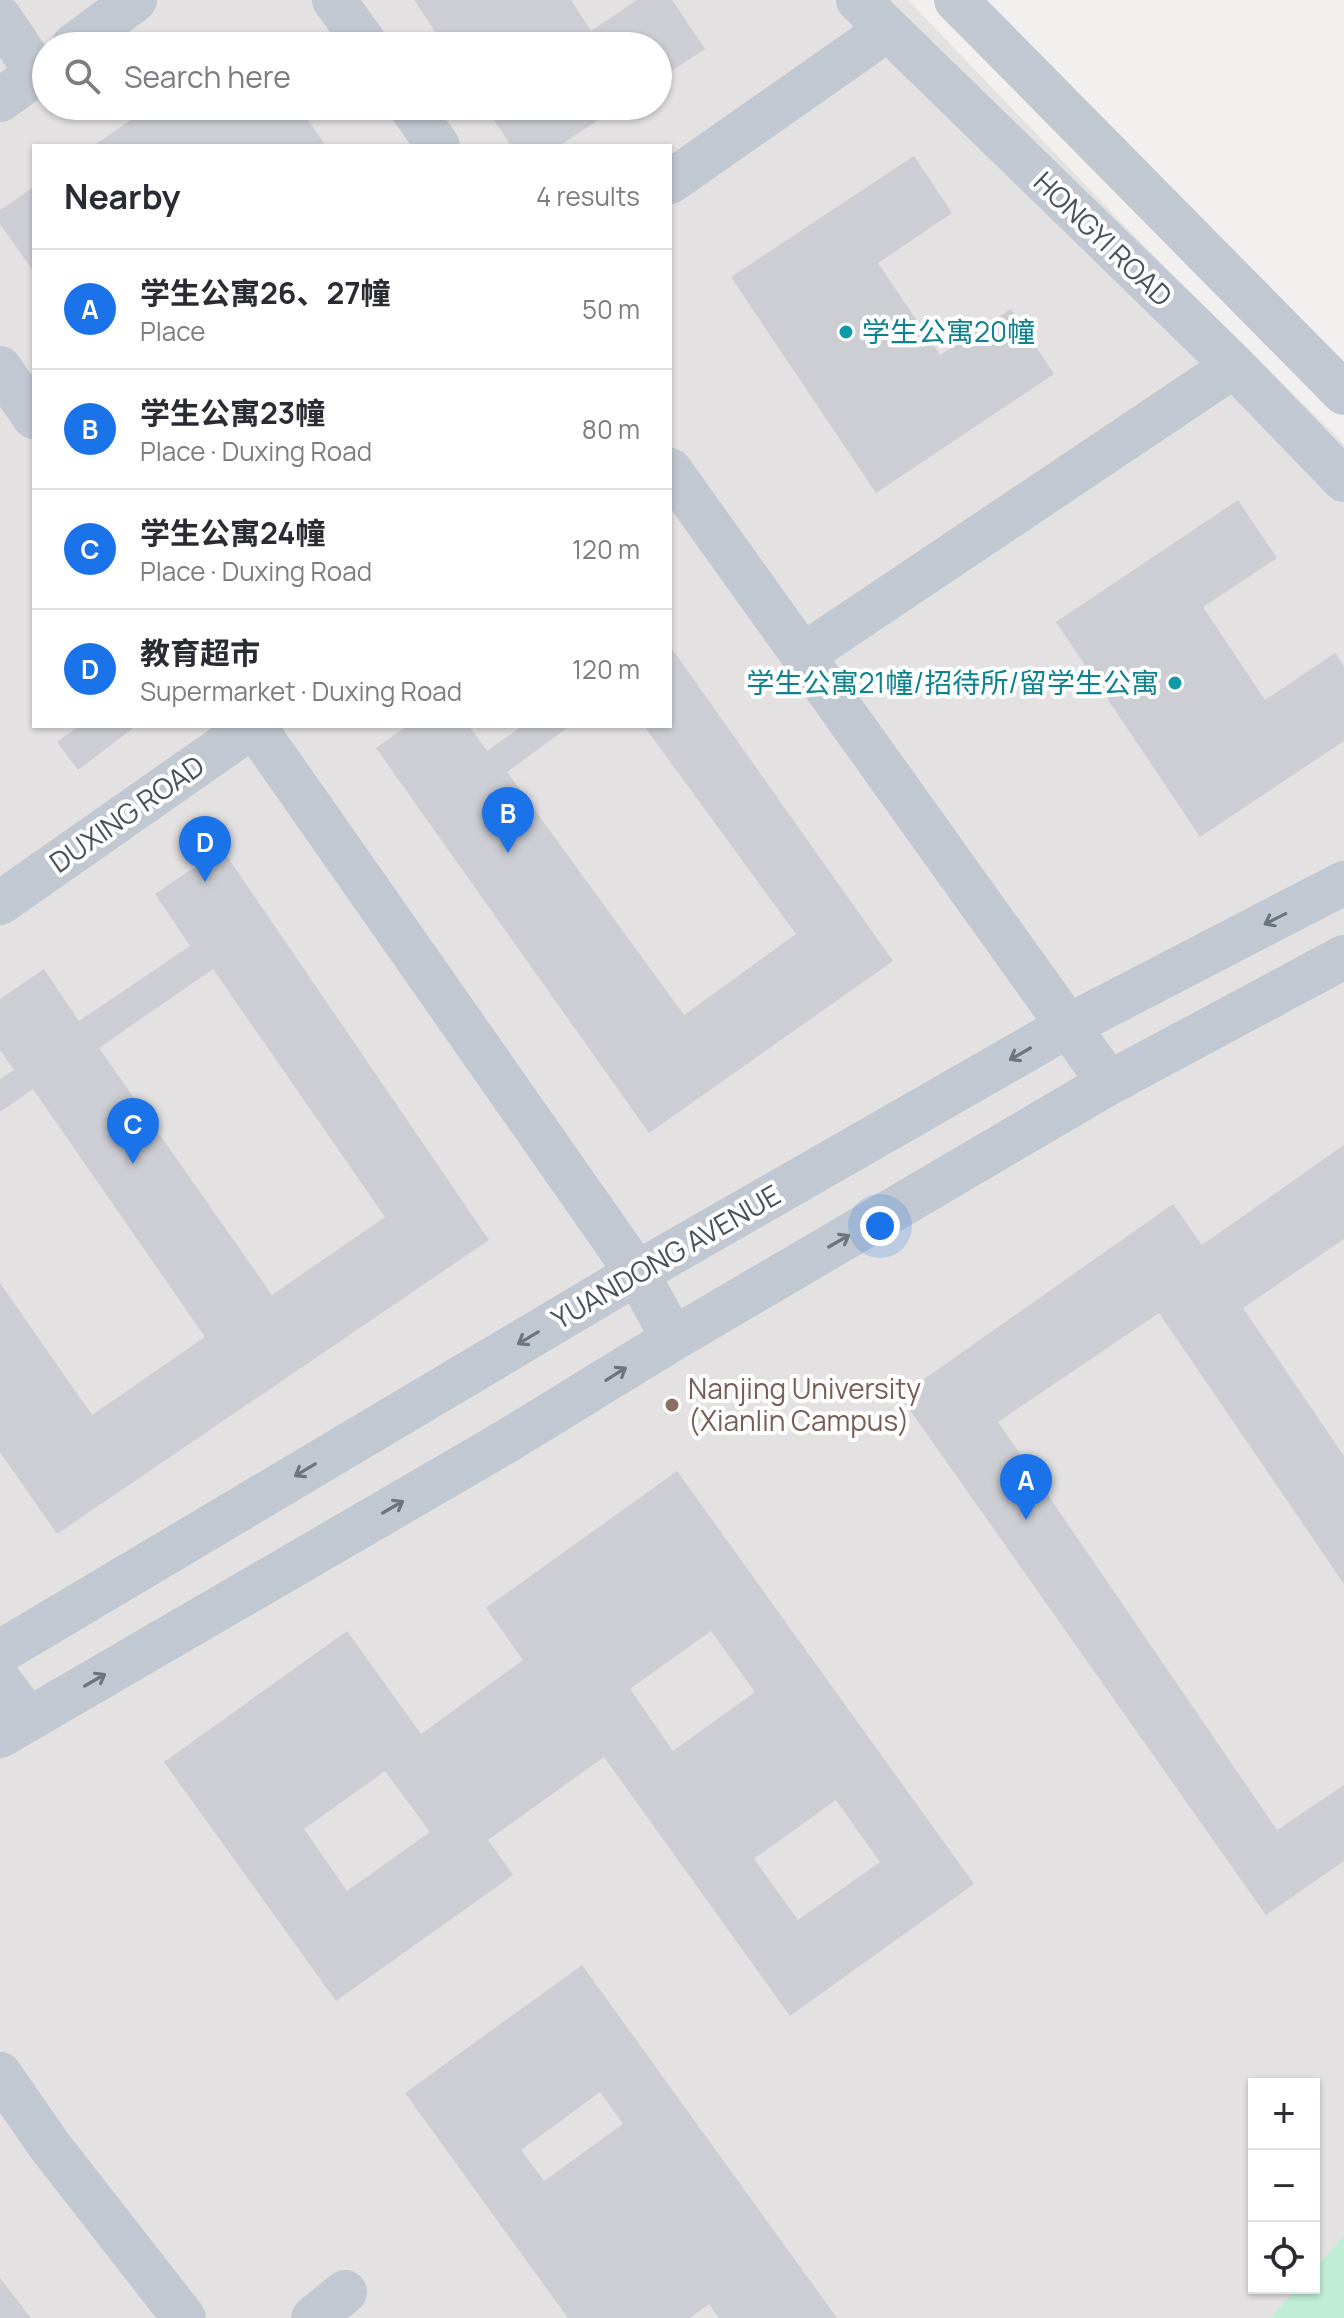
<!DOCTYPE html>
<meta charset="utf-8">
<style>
:root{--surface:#fff;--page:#f7f7f7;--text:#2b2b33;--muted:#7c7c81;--line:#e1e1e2;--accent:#1a73e8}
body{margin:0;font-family:Manrope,"Noto Sans SC",sans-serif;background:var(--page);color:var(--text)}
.controls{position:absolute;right:24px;bottom:24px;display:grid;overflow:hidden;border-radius:0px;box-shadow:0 2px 6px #0004}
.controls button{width:72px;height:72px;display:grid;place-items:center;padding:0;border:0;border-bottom:2px solid var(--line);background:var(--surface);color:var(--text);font:40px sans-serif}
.you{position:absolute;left:880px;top:1226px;width:28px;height:28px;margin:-20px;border:6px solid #fff;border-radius:50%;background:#1a73e8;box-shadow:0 0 0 12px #1a73e833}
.badge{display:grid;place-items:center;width:52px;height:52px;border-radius:50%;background:var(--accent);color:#fff;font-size:26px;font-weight:700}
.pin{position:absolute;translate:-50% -66px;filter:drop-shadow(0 2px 4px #0008)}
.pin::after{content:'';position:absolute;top:42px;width:28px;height:24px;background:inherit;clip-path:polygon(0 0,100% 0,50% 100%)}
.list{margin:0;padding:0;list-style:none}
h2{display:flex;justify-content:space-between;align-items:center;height:104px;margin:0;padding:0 32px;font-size:34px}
h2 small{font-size:26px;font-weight:400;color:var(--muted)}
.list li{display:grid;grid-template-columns:52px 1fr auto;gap:24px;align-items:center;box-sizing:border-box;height:120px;padding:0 32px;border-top:2px solid var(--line)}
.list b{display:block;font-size:30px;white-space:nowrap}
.list p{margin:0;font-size:26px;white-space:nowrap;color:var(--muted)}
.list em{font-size:26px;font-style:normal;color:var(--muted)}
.icon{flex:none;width:44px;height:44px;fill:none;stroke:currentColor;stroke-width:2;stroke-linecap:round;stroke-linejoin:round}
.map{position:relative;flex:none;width:1344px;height:2318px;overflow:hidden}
.search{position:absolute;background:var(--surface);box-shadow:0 2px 6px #0004;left:32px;top:32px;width:640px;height:88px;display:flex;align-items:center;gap:20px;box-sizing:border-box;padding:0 28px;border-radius:44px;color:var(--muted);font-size:30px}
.panel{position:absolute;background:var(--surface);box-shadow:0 2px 6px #0004;left:32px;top:144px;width:640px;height:584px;border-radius:0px}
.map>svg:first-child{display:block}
.education{fill:#e3e1e1;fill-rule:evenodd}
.green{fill:#c0edd6}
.building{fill:#ccced4;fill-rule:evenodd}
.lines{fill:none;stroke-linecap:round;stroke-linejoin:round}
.minor{stroke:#c1c8d1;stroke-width:44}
.oneway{stroke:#6c757f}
.culture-dot{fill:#0f9aa8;stroke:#fff;stroke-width:3}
.education-dot{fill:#8d6e63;stroke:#fff;stroke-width:3}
.labels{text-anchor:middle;stroke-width:8;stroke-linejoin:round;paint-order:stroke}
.street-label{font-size:28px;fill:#48515c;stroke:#fff}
.culture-label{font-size:28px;fill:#0d838f;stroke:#fff;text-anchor:start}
.education-label{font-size:28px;fill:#785e54;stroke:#fff;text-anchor:start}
</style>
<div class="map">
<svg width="1344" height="2318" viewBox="0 0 1344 2318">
<rect width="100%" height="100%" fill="#f2f0ef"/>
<path class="education" d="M0 0H908L1145 247 1344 444V2236L1314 2269V2084H1254V2288H1297L1270 2318H0ZM46 46H658V106H46ZM34 146H670V726H34Z"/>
<path class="green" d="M1344 2236V2318H1270L1297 2288H1314V2269Z"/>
<path class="building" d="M414 0H571L591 31 637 0H672L705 49 658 80V46H445Z
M151 106H298L326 146H93Z
M485 106H619L559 146H511Z
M914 156 952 213 878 263 940 355 1011 309 1054 374 876 493 731 277Z
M34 187V272L0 224V210Z
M1238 500 1277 558 1203 607 1265 700 1335 653 1344 666V741L1200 837 1056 622Z
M670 646 893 961 649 1133 376 748 407 726H469L487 751 522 726H570L507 772 684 1015 796 934 644 726H670Z
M79 726H136L78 770 57 742Z
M222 849 489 1240 57 1534 0 1452V1283L92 1415 205 1337 33 1089 0 1112V1079L14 1070 0 1050V999L44 969 79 1021 190 946 155 894ZM213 969 385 1217 272 1295 99 1048Z
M1344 1145V1239L1243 1308 1344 1456V1584L1159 1313 998 1422 1277 1830 1344 1785V1861L1266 1915 900 1396 1173 1204 1202 1245Z
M677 1471 974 1884 790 2016 604 1757 488 1840 513 1875 336 2001 164 1762 347 1631 421 1734 523 1660 486 1608ZM711 1631 755 1692 673 1751 630 1689ZM385 1771 430 1832 347 1891 304 1829ZM836 1800 880 1862 798 1920 754 1859Z
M582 1965 837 2318H719L709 2304 690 2318H568L405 2093ZM600 2092 623 2124 544 2181 521 2150Z
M0 2278 31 2318H0Z"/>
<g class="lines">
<path class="minor" d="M334 0 367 46
M858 0 1234 366 1344 480
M956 0 1344 393
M0 18 37 73
M73 46 135 0
M0 100 46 67
M410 106 438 146
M670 182 887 30
M0 368 34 417
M670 470 1109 1083
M803 655 1234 366
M254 726 637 1273 673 1339
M0 903 253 726
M0 1652 637 1273 1068 1026 1344 883
M0 1681 28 1719
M0 1736 507 1441 673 1339 1109 1083 1344 957
M0 2074 49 2145 184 2318
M313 2318 345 2292"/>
</g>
<defs><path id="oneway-shaft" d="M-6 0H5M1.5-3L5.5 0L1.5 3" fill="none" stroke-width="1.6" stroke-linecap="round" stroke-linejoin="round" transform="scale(2)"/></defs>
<g class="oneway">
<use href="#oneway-shaft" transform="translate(1275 919) rotate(153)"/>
<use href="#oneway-shaft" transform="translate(1020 1054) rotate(150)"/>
<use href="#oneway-shaft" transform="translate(839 1241) rotate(-30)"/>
<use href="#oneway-shaft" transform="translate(528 1338) rotate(149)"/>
<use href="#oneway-shaft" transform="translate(616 1374) rotate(-32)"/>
<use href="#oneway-shaft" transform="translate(305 1470) rotate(149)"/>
<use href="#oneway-shaft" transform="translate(393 1507) rotate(-30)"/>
<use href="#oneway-shaft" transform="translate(95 1680) rotate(-30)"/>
</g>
<g class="culture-dot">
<circle cx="846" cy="332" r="8"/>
<circle cx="1175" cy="683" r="8"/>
</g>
<circle class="education-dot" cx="672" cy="1405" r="8"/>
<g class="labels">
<g class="street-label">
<text transform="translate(1103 239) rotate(44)" y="10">HONGYI ROAD</text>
<text transform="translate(127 814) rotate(-35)" y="10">DUXING ROAD</text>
<text transform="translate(666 1257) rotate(-30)" y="10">YUANDONG AVENUE</text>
</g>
<g class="culture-label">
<text x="862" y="342">学生公寓20幢</text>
<text x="1159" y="693" text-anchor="end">学生公寓21幢/招待所/留学生公寓</text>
</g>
<g class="education-label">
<text x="688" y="1399">Nanjing University<tspan x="688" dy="32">(Xianlin Campus)</tspan></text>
</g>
</g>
</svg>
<div class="controls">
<button>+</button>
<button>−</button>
<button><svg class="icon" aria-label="locate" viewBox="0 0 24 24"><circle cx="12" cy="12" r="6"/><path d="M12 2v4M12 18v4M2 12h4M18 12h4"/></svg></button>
</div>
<div class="you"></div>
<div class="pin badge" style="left:1026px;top:1520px">A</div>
<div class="pin badge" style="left:508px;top:853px">B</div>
<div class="pin badge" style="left:133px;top:1164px">C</div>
<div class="pin badge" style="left:205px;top:882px">D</div>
<div class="search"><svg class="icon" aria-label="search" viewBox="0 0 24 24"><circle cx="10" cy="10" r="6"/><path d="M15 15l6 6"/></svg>Search here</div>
<section class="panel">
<h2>Nearby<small>4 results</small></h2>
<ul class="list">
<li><span class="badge">A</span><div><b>学生公寓26、27幢</b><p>Place</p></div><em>50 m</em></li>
<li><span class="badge">B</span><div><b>学生公寓23幢</b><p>Place · Duxing Road</p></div><em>80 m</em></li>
<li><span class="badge">C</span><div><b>学生公寓24幢</b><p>Place · Duxing Road</p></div><em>120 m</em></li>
<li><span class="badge">D</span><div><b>教育超市</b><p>Supermarket · Duxing Road</p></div><em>120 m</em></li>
</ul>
</section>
</div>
